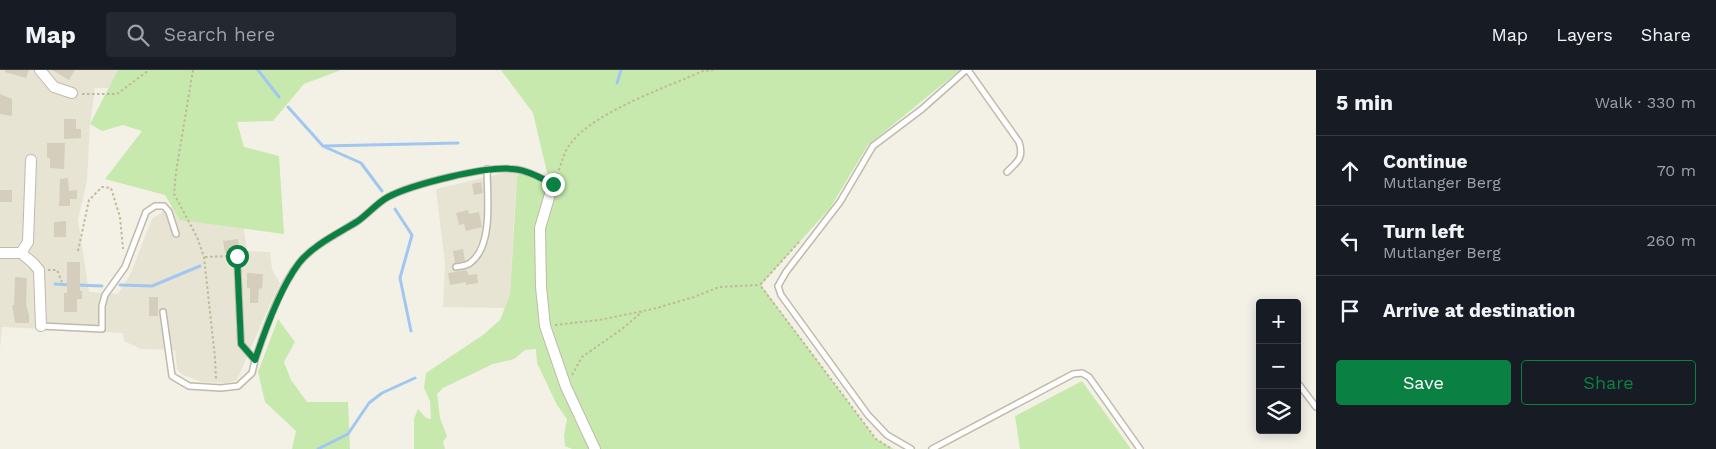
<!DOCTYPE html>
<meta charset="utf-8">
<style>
:root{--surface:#171b24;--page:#242831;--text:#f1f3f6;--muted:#9ea1a6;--line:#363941;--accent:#0b8043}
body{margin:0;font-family:"Work Sans",sans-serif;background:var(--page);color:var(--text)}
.controls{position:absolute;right:15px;bottom:15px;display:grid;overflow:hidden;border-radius:5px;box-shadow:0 2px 12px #0003}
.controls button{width:45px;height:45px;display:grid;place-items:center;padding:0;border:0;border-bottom:1px solid var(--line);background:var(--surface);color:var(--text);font:25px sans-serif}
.stop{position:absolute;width:15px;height:15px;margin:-11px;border:4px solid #0b8043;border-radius:50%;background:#fff}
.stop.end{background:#0b8043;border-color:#fff;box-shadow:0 1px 5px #0008}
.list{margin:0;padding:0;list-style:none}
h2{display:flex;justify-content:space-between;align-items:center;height:65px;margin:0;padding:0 20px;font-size:21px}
h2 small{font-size:16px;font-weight:400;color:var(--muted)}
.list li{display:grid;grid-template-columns:32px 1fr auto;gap:15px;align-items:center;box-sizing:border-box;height:70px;padding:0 20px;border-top:1px solid var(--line)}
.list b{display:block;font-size:19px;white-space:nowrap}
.list p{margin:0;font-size:16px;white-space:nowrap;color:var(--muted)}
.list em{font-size:16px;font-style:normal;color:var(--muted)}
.actions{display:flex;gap:10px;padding:15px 20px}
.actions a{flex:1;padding:11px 0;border:1px solid var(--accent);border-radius:5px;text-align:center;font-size:18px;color:var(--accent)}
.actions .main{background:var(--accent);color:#fff}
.icon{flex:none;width:28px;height:28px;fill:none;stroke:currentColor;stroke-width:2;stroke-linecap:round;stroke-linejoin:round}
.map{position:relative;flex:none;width:1316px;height:379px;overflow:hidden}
header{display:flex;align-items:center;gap:30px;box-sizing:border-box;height:70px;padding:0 25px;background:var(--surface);border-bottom:1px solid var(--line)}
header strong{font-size:24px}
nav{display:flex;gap:28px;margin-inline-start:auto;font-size:18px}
.search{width:350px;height:45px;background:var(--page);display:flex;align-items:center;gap:12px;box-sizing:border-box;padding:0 18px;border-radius:5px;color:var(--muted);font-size:19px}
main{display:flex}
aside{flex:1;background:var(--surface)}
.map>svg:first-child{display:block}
.residential{fill:#e7e4d4}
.green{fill:#c7e9ae}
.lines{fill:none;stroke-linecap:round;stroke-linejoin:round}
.stream{stroke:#a1c7f1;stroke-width:3}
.building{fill:#d5cebc}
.lane-casing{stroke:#bfbaa9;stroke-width:8}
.street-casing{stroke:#bfbaa9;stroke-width:12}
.path{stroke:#c1b89a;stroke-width:2;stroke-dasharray:2.5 2.5;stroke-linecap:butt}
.lane{stroke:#fff;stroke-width:5}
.street{stroke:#fff;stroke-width:10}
.route{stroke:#0b8043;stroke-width:6}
</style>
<header>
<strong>Map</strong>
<div class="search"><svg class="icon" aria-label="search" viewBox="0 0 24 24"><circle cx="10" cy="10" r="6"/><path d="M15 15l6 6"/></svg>Search here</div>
<nav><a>Map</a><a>Layers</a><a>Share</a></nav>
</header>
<main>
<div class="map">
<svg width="1316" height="379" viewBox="0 0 1316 379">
<rect width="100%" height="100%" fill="#f3f1e6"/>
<path class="residential" d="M0 0H118L109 18H95L90 54 87 111 78 150 89 222 118 224 130 205 152 149 172 136 239 125 247 181 270 182 272 199 280 214 269 236 237 310 227 313 203 312 183 305 177 299 175 280 141 279 124 271 123 263 2 257 0 279Z
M508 102 520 103 517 108 514 147 510 225 505 238 443 237 445 194 436 119Z"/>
<path class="green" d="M118 0H341L304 14 273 51 237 52 244 77 279 86 284 164 180 150 165 125 105 109 142 61 123 55 102 61 90 54Z
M501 0H960L868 75 830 138 761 215 876 369 894 379H572L565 376 564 365 567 349 557 335 537 293 536 279 525 280 514 289 493 294 443 318 437 324 440 348 447 366 443 372 445 379H414V349L418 339 426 348 431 349 430 331 424 318 426 303 483 265 500 250 510 225 517 108 521 100 549 111 533 43Z
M278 249 295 272 284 292 291 310 307 332H348L350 379H292L296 361 265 332 258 302Z
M1082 311 1131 379H1020L1015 346Z"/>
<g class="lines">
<path class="stream" d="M258 0 279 27
M617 13 621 0
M288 37 323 76 458 73
M325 77 361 93 382 121
M395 139 412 165 400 208 411 261
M55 214 71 215
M77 215 102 216
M120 215 152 216 200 196
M318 379 348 364 369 333 382 323 415 308"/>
</g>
<path class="building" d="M5 0H29L26 8 5 2Z
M52 0H75L69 10Z
M0 24 12 29V46L0 44Z
M64 49H76V59H81V68L64 69Z
M47 73H65L64 99 50 98V88H47Z
M68 108 69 121 77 120V129H70V136H59L60 109Z
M481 112 483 123 474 125 472 114Z
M0 120H12V132H0Z
M468 140 469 144 479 142 482 157 466 161 464 154 459 155 456 143Z
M66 151V167H54V152Z
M238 169 240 180 225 183 223 171Z
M463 179 465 191 455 193 453 181Z
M67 192H80V221H82V229H77V242H64V223H67Z
M466 200 469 205 477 204 478 213 466 215V212L450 215 448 203Z
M247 203 263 204 262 219 259 218 258 233H250V218H247Z
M15 207 27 208 26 235 29 245V253H15L12 235H14Z
M149 227H158V246H149Z"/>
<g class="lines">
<g class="lane-casing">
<path id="lane" d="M968 0 1019 72C1024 88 1018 91 1007 102
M237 186 241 274 255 290C265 260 280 217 299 193 313 175 339 163 358 151 368 144 377 133 388 127 413 114 485 96 513 99 527 100 541 108 553 114
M456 197C461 196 466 196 470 193 494 176 487 125 487 99
M163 242 172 306 189 316 221 318 238 316 252 303 255 290
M41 256 102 259V236L105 225 125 197 146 142 155 136H164L169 142 176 164
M1297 312 1316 337
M911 379 887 365 868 345 781 225 778 216 786 202 840 132 873 76 922 39 966 0
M932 379 1073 304 1082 303 1089 307 1140 379"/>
</g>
<g class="street-casing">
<path id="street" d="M40 0 54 17 72 23
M553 114 540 158 541 217 545 256 566 317 595 379
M0 183H21L28 172 31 90
M21 183 33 193 39 200 41 256"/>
</g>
<path class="path" d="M193 0 176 102 174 124 197 167 204 187 215 288 216 310
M82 24H117L149 0
M557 105C561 95 564 81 571 73 594 42 667 17 703 1L713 0
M799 172 760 215 876 369 892 379
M78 181 89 130 102 117 111 118 120 147 123 179
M205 187 230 186
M48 200H57L62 212
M555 255 599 250 653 239 694 227 719 217 760 215
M572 305 582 287 622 259 642 242"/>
<use href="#lane" class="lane"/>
<use href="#street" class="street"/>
</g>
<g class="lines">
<path class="route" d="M237 186 241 274 255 290C265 260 280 218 299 193 313 175 339 163 358 151 368 144 377 133 388 127 413 114 486 96 513 99 527 100 541 108 553 114"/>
</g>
</svg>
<div class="controls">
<button>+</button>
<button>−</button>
<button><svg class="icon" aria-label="layers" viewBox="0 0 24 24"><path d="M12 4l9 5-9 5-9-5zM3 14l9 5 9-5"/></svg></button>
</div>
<div class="stop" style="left:237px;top:186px"></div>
<div class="stop end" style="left:553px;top:114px"></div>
</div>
<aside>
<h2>5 min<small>Walk · 330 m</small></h2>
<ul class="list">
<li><svg class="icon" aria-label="ahead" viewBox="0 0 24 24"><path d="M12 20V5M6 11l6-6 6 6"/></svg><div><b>Continue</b><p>Mutlanger Berg</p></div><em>70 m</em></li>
<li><svg class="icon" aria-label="left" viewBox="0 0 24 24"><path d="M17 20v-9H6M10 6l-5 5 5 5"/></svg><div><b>Turn left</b><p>Mutlanger Berg</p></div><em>260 m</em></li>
<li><svg class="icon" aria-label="arrive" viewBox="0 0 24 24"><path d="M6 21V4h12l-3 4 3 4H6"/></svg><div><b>Arrive at destination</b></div></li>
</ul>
<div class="actions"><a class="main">Save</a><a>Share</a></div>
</aside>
</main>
